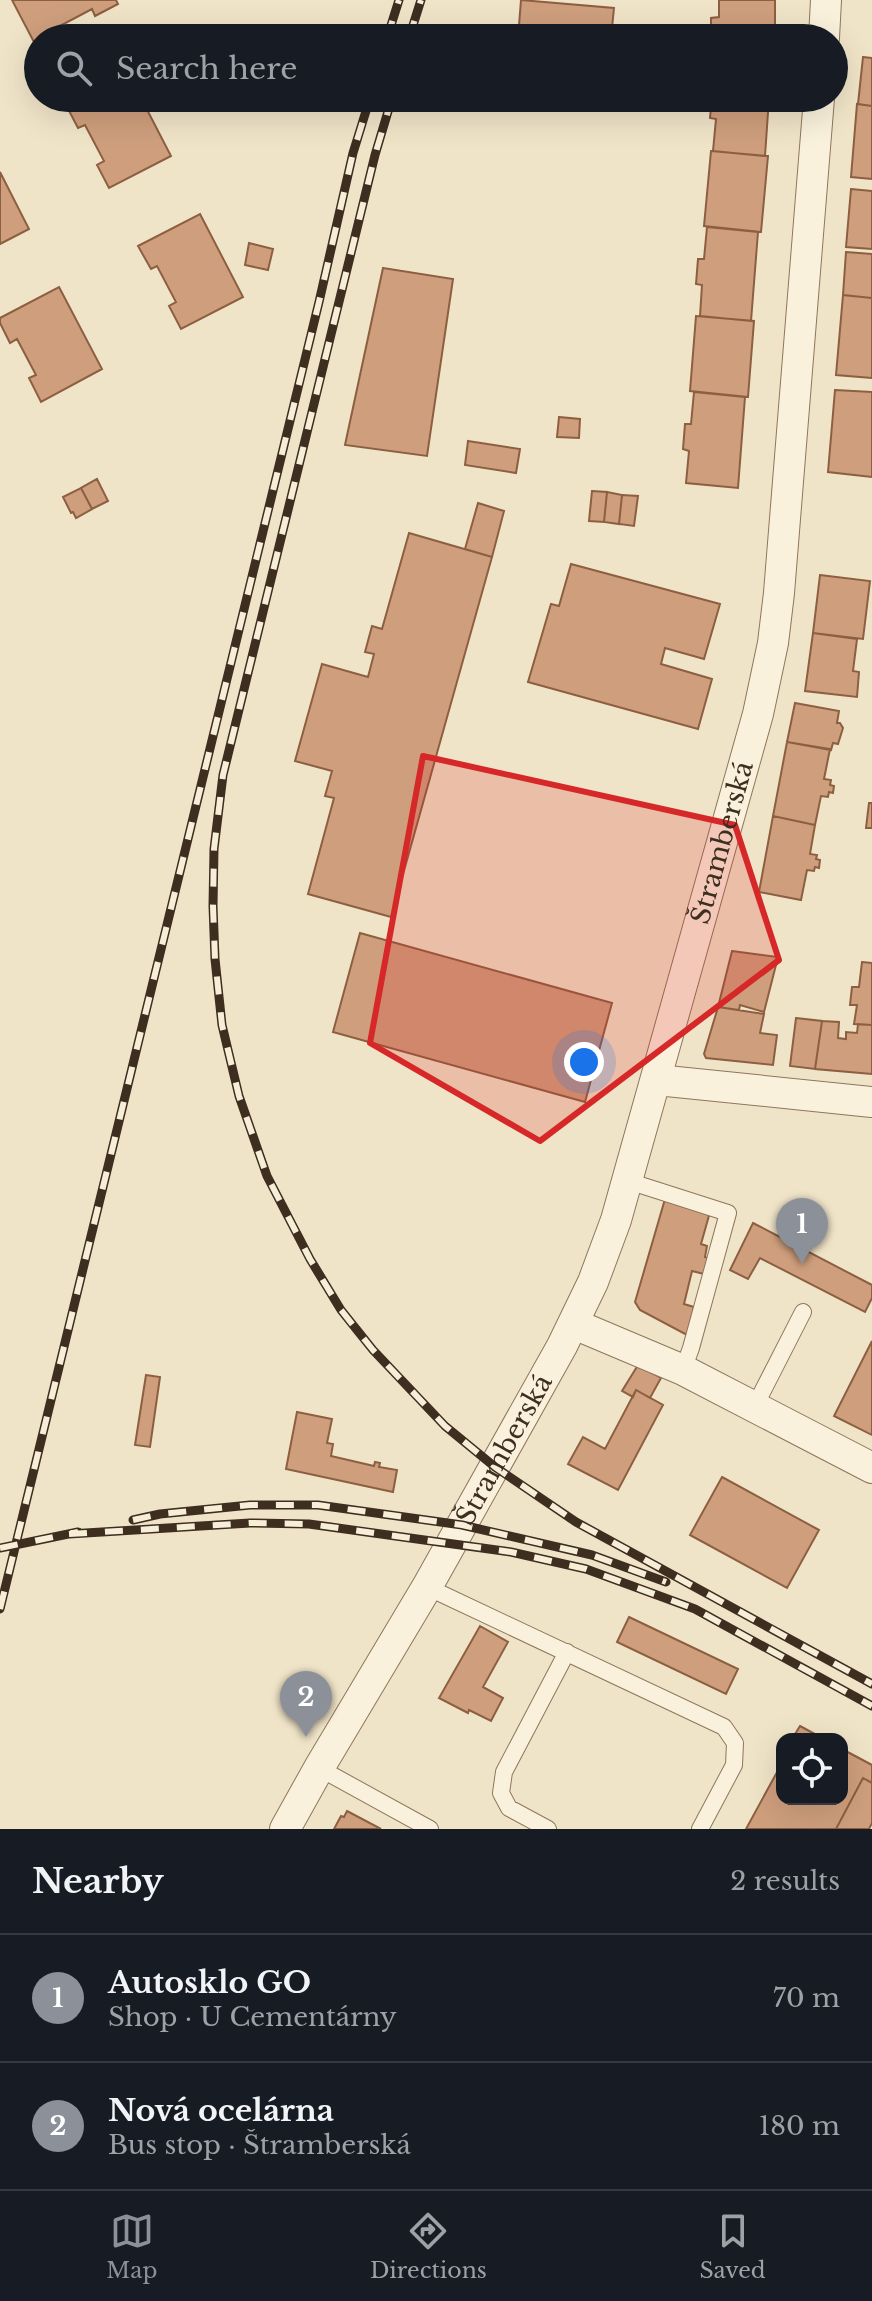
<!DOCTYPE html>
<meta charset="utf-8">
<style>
:root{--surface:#171b24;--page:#242831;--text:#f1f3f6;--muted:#9ea1a6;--line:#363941;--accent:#8c9099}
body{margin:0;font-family:"Libre Baskerville",serif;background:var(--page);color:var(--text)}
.controls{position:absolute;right:24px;bottom:24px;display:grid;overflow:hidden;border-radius:16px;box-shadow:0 8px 32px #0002}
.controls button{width:72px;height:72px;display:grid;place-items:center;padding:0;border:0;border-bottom:2px solid var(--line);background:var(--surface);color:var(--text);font:40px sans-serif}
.you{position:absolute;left:584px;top:1062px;width:28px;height:28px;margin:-20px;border:6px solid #fff;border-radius:50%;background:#1a73e8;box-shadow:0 0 0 12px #1a73e833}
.badge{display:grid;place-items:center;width:52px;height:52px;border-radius:50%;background:var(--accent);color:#fff;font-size:26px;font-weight:700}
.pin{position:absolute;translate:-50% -66px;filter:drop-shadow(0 2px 4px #0008)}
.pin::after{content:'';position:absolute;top:42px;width:28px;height:24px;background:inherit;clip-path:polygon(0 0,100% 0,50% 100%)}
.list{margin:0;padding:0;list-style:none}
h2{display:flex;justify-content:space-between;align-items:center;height:104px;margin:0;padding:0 32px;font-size:34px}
h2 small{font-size:26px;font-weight:400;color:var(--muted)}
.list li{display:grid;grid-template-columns:52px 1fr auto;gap:24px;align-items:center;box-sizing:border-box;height:128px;padding:0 32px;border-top:2px solid var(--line)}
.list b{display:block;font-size:30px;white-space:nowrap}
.list p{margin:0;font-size:26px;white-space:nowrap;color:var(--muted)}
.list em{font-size:26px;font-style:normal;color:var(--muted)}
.icon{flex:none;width:44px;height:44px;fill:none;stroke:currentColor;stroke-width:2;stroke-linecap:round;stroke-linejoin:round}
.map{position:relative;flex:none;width:872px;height:1829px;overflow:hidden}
.search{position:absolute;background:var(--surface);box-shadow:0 8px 32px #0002;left:24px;right:24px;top:24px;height:88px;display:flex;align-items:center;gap:20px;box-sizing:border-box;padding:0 28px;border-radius:44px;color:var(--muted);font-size:30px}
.sheet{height:360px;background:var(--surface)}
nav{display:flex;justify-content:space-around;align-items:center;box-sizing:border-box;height:112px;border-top:2px solid var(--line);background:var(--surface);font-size:22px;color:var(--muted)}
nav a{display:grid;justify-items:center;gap:4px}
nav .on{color:var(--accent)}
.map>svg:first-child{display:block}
.building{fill:#cf9f7d;stroke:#8d5f41;stroke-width:2}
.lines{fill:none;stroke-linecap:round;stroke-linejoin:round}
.lane-casing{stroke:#8d765c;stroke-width:18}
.street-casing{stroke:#8d765c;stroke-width:32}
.lane{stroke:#faf1dc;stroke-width:16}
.street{stroke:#faf1dc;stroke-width:30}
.rail-casing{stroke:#3d2e20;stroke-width:9}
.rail{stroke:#f7eed8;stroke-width:6;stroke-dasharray:18;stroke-linecap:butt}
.marked{fill:#d62828;fill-opacity:0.2;stroke:#d62828;stroke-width:6;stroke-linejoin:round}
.labels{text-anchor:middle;stroke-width:6;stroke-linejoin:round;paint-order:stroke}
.street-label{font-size:26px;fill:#3d2e20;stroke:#f7eed8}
</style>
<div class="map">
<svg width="872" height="1829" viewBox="0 0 872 1829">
<rect width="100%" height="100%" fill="#f0e4c8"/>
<path class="building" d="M12 0H116L118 4 95 16 92 9 56 28 59 35 52 38H38V45L36 46Z
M521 0 614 8 611 38H518Z
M719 0H775V38H711V18L719 17Z
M863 57 872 58V106L858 104Z
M79 98H141L171 156 109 188 97 165 104 161 85 125 78 128 66 105Z
M712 98H769L765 156 713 151 716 119 710 118Z
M857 104 872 106V179L851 177Z
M711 151 768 156 761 232 704 226Z
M0 172 29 229 0 244Z
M851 189 872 191V249L846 247Z
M200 214 243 297 181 329 169 306 176 302 157 266 151 269 138 246Z
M707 227 758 232 751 321 700 316 702 285 696 284 698 259H704Z
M249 243 273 249 268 270 245 265Z
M846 252 872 254V298L843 295Z
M383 268 453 279 427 456 345 445Z
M59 287 102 369 41 402 29 378 36 375 17 339 10 343 0 323V318Z
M843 295 872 298V378L836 375Z
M696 316 754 321 748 397 690 391Z
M835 390 872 392V477L828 472Z
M694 392 745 397 738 488 686 483 689 451 683 449 685 424H691Z
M559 417 580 419 579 438 557 437Z
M468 441 520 449 516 473 465 465Z
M97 479 108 501 92 509 81 488Z
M81 488 92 509 76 518 73 512 71 513 63 497Z
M592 491 607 492 604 522 589 521Z
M607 492 622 495 619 524 604 522Z
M622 495 638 496 634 526 619 524Z
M478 503 504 511 492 557 465 549Z
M409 533 492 557 391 917 308 894 334 798 325 796 332 771 295 761 322 664 368 677 374 654 365 652 372 626 382 629Z
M571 564 720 604 704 659 665 648 661 664 712 679 698 729 528 682 551 604 559 606Z
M820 575 870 581 863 639 813 633Z
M813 633 857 639 853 671 859 672 857 697 805 691Z
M795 703 839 711 837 723H840L843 728 838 744 833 743 831 750 787 742Z
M787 742 830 749 824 779 831 780 830 785 834 786 833 793 829 792 828 797 821 796 815 825 773 816Z
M869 803H872V828H866Z
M773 816 815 825 810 854 817 855 816 859 820 860 819 868 815 867 814 871 807 870 801 900 759 892Z
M360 933 612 1003 585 1102 333 1032Z
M732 951 778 957 764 1012 740 1005 739 1010 718 1007Z
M862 962 872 963V1025L854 1024 857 1005H850L852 987H859Z
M718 1007 764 1014 760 1033 777 1035 773 1065 706 1058 704 1054Z
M796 1018 822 1021 815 1069 790 1066Z
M822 1021 839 1022 838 1038 846 1039V1032L857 1033 858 1024 872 1025V1074L815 1069Z
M665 1199 710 1212 701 1244 707 1246 705 1257 708 1258 704 1274 692 1271 684 1304 694 1307 687 1335 640 1310 635 1302Z
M753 1223 872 1285V1298L865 1312 760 1258 748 1279 730 1270Z
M872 1341V1435L834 1416Z
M638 1365 661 1378 650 1398 636 1390 633 1397 622 1391Z
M146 1375 160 1377 150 1447 135 1445Z
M636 1390 663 1405 618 1490 568 1464 583 1437 605 1449Z
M297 1412 332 1419 327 1443 333 1444 331 1456 374 1466 375 1462 380 1463 379 1467 397 1470 393 1492 286 1469Z
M722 1477 819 1530 787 1588 690 1535Z
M629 1617 738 1669 726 1694 617 1642Z
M480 1626 508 1642 483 1687 503 1698 491 1721 469 1710 468 1713 439 1698Z
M800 1726 824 1739H792Z
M842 1749 872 1765V1783L863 1778 836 1829H746L782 1763V1799H842Z
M863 1778 872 1783V1823L869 1829H836Z
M347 1811 381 1829H334L341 1816 344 1817Z"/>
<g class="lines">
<g class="lane-casing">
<path id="lane" d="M628 1181 728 1213 691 1348 683 1370
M755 1406 803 1312
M427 1587 724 1727 735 1743 734 1765 700 1829
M319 1768 430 1829
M548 1829 509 1808 501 1793 504 1772 567 1652"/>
</g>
<g class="street-casing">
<g id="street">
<path d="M824 38 826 0"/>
<path d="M657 1080 872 1102"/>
<path d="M574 1324 683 1370 872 1468"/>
<path id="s1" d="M285 1829 319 1768 427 1587 562 1346 593 1282 616 1220 758 714 773 643 779 593 819 98"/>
</g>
</g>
<use href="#lane" class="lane"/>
<use href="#street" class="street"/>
<g class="rail-casing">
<path id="rail" d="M387 38 399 0
M409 38 421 0
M392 98 375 155 223 775 214 849 213 906 215 959 222 1025 239 1096 267 1176 310 1259 341 1310 373 1350 445 1426 495 1467 576 1522 872 1684
M133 1520 160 1514 250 1505H318L462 1525 592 1555 666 1582
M69 1534 250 1523 309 1524 511 1552 586 1569 695 1609 872 1706
M0 1548 78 1532
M0 1609 319 302 353 153 370 98"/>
</g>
<use href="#rail" class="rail"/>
</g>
<path class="marked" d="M423 756 735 825 779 960 540 1141 370 1043Z"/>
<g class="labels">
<g class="street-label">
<text dy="9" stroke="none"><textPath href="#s1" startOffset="1086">Štramberská</textPath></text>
<text dy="9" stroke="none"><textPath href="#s1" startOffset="438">Štramberská</textPath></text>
</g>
</g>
</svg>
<div class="controls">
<button><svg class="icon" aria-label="locate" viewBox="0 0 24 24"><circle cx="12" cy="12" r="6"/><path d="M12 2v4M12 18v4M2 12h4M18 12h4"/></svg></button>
</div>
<div class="you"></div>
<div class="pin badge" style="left:802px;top:1264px">1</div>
<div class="pin badge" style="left:306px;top:1737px">2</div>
<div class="search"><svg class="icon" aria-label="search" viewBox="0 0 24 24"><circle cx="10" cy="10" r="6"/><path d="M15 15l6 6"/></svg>Search here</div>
</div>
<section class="sheet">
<h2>Nearby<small>2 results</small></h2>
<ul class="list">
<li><span class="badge">1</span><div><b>Autosklo GO</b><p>Shop · U Cementárny</p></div><em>70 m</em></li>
<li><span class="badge">2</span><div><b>Nová ocelárna</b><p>Bus stop · Štramberská</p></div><em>180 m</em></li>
</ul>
</section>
<nav>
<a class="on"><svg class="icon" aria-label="map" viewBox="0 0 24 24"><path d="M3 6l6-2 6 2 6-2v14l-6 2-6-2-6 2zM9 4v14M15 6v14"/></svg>Map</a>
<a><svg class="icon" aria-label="directions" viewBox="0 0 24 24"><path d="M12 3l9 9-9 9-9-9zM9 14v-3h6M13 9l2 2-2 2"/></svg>Directions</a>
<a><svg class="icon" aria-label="saved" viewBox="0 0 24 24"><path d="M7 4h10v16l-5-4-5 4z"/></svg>Saved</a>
</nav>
